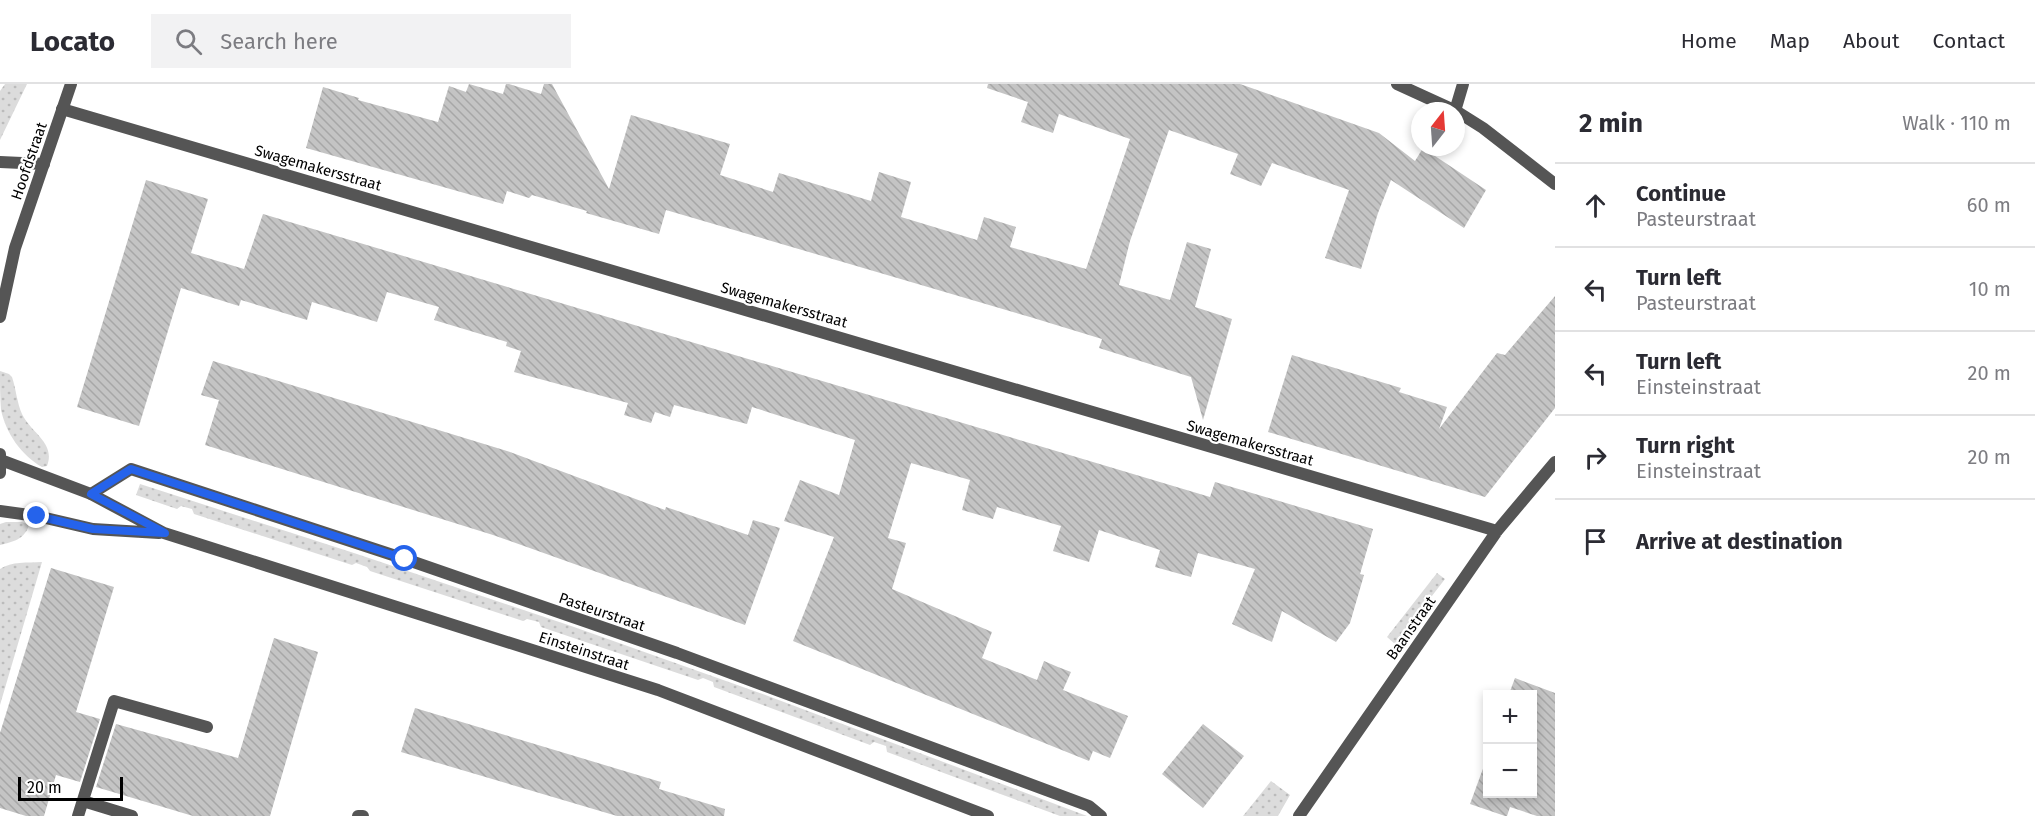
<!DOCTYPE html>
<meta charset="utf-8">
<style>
:root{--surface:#fff;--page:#f2f2f3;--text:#2b2b33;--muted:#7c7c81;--line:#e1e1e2}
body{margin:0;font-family:"Fira Sans",sans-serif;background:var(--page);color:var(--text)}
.controls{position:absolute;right:18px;bottom:18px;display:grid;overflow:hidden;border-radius:0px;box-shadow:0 3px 9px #0003}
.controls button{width:54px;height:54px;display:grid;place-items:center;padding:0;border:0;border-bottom:2px solid var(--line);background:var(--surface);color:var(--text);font:30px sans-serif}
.compass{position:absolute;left:1411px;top:18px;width:54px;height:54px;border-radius:50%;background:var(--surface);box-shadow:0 3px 9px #0003;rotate:17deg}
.scale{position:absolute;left:18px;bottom:15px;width:105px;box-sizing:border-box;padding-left:6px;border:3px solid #000;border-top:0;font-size:16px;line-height:21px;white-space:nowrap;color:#000;-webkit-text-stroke:4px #fff;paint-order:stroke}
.stop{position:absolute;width:18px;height:18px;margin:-14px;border:4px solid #2563eb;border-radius:50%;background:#fff}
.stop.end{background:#2563eb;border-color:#fff;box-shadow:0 2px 6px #0008}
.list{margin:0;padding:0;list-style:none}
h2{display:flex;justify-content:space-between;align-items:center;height:78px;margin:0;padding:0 24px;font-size:26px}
h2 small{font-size:20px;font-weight:400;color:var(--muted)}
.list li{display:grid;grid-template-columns:39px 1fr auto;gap:18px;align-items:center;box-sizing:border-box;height:84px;padding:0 24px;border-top:2px solid var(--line)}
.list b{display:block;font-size:22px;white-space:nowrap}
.list p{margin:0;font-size:20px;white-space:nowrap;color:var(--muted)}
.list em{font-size:20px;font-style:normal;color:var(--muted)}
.icon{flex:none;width:33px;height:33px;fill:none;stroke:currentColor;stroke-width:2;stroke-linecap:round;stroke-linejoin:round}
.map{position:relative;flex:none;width:1555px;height:732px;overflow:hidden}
header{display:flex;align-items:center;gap:36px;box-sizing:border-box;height:84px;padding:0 30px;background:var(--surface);border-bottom:2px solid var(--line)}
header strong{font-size:28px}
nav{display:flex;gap:33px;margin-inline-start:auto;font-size:21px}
.search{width:420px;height:54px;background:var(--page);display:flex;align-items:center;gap:15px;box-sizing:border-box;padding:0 21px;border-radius:0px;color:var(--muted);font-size:22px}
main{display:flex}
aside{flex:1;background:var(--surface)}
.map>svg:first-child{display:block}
.grass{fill:url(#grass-dots)}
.building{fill:url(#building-back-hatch)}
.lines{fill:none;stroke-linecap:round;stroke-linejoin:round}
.service{stroke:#555;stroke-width:12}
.pedestrian{stroke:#555;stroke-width:12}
.minor{stroke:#555;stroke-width:12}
.tertiary{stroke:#555;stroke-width:12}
.route{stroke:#2563eb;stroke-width:8}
.labels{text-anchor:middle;stroke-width:4.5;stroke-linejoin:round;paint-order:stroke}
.street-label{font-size:15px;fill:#000;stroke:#fff}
</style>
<header>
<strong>Locato</strong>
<div class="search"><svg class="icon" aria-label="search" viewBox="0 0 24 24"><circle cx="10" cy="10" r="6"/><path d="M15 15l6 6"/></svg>Search here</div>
<nav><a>Home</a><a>Map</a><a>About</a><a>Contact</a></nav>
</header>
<main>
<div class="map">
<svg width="1555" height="732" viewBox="0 0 1555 732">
<defs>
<pattern id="grass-dots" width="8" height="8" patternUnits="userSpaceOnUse" patternTransform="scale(1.5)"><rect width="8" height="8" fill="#dcdcdc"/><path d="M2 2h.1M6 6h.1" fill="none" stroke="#bbb" stroke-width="1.8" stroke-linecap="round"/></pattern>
<pattern id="building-back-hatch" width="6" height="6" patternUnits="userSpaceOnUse" patternTransform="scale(1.5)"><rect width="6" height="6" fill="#c4c4c4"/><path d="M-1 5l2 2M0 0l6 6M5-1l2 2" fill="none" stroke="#a7a7a7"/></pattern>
</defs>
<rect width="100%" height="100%" fill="#fff"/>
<path class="grass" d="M5 0H27L0 56V7Z
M0 287 9 290 12 293C16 305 17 319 22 330 31 349 56 359 47 382L42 383C21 371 6 349 1 326 0 314 0 299 0 287Z
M140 400 357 470 574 543 768 612 1087 732H1060L887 668 886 662 874 658 870 661 714 603 713 598 703 594 698 596 541 543 539 538 527 535 523 537 370 487 367 483 356 479 352 481 194 430 192 425 181 422 177 425 136 411Z
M6 438H22L29 441C25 455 13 458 0 461V440Z
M42 478 0 621V485C12 477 27 479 42 478Z
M1437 489 1445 495 1395 560 1387 553Z
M1271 697 1290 711 1278 732H1243Z"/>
<path class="building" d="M469 0 503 10 506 0H509L541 10 544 0H552L609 105 631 31 730 60 720 91 773 108 779 89 871 117 879 88 911 98 901 133 977 156 984 133 1016 143 1010 163 1086 185 1130 55 1059 30 1053 49 1021 38 1028 18 987 4 988 0H1240L1379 49 1415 77 1423 64 1486 106 1464 144 1391 96 1378 129 1361 185 1325 174 1349 106 1272 79 1261 102 1230 90 1238 70 1169 46 1130 157 1119 201 1170 216 1187 158 1211 165 1195 223 1232 235 1203 336 1191 293 1099 264 1102 255 1030 233 666 126 659 150 586 129 587 127 532 111 529 114 507 107 503 120 306 64 323 3 359 14 358 16 438 38 449 2 466 8Z
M146 96 208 115 191 169 244 185 263 130 1210 413 1215 398 1373 445 1360 490 1364 491 1350 539 1336 558 1282 527 1272 558 1232 540 1255 485 1198 469 1191 493 1155 483 1160 466 1099 446 1089 478 1053 467 1061 442 997 423 993 435 962 426 970 396 911 379 888 454 906 459 892 505 992 548 982 574 1037 596 1044 577 1058 583 1071 588 1063 606 1128 632 1110 674 1093 667 1089 677 793 557 834 453 784 437 800 396 839 411 855 356 752 323 747 340 674 321 670 333 655 328 651 339 624 331 628 319 514 288 521 267 506 262 507 258 434 236 439 223 387 208 377 238 312 218 307 236 241 216 239 222 181 204 139 342 77 323Z
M1555 212V324L1485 413 1268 348 1292 271 1401 304 1399 308 1447 323 1439 345 1497 269 1505 271Z
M213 277 507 367 665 426 666 423 748 451 753 436 780 444 745 541 493 451 205 361 219 316 201 311Z
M51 484 114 503 76 628 100 635 80 698 56 691 44 732H26L0 724V649Z
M274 554 318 568 270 732H193L96 703 116 640 238 674Z
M1515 594 1555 609V732H1537L1510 723 1507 732H1505L1470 720 1488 671V710H1533V610H1509Z
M415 624 661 698 659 705 725 725 724 732H617L401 668Z
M1203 640 1244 672 1203 724 1162 690Z"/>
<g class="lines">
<path class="service" d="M83 717 132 732
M78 732 114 617 207 643"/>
<path class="pedestrian" d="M0 78 44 80"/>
<path class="minor" d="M1397 0 1456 27
M62 25 1497 447
M1455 27 1463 0
M1456 27 1483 44 1555 100
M91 410 131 385 405 475 677 569 1089 722 1101 732
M358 732H363
M1299 732 1497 447 1555 378"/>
<path class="tertiary" d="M0 233 15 164 71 0
M0 370V389
M1 376 91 410 164 449 658 606 988 732
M0 427 37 432 93 445 159 449"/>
</g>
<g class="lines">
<path class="route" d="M37 432 93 445 165 449 91 410 131 385 405 475"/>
</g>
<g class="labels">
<g class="street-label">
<text transform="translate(29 77) rotate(-71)" y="5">Hoofdstraat</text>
<text transform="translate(318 84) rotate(16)" y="5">Swagemakersstraat</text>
<text transform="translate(784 221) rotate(16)" y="5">Swagemakersstraat</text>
<text transform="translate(1250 359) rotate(16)" y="5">Swagemakersstraat</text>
<text transform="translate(602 528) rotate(19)" y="5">Pasteurstraat</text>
<text transform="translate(1411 544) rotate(-55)" y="5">Baanstraat</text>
<text transform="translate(584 567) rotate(18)" y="5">Einsteinstraat</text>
</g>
</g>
</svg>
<div class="controls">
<button>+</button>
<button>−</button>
</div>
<svg class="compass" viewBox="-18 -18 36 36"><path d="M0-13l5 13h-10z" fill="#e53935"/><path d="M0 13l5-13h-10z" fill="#7c7c81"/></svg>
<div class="scale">20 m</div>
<div class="stop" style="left:405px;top:475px"></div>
<div class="stop end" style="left:37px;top:432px"></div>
</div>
<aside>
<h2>2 min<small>Walk · 110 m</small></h2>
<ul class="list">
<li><svg class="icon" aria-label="ahead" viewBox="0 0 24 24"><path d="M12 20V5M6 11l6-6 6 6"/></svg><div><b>Continue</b><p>Pasteurstraat</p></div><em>60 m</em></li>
<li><svg class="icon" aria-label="left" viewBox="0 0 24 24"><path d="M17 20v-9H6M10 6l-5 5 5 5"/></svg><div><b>Turn left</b><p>Pasteurstraat</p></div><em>10 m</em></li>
<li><svg class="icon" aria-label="left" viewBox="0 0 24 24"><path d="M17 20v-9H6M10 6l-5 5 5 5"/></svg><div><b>Turn left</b><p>Einsteinstraat</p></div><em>20 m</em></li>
<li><svg class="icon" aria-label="right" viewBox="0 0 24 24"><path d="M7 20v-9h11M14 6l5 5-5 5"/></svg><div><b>Turn right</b><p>Einsteinstraat</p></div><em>20 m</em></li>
<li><svg class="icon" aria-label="arrive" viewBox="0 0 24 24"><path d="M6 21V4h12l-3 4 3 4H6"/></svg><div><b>Arrive at destination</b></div></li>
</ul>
</aside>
</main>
